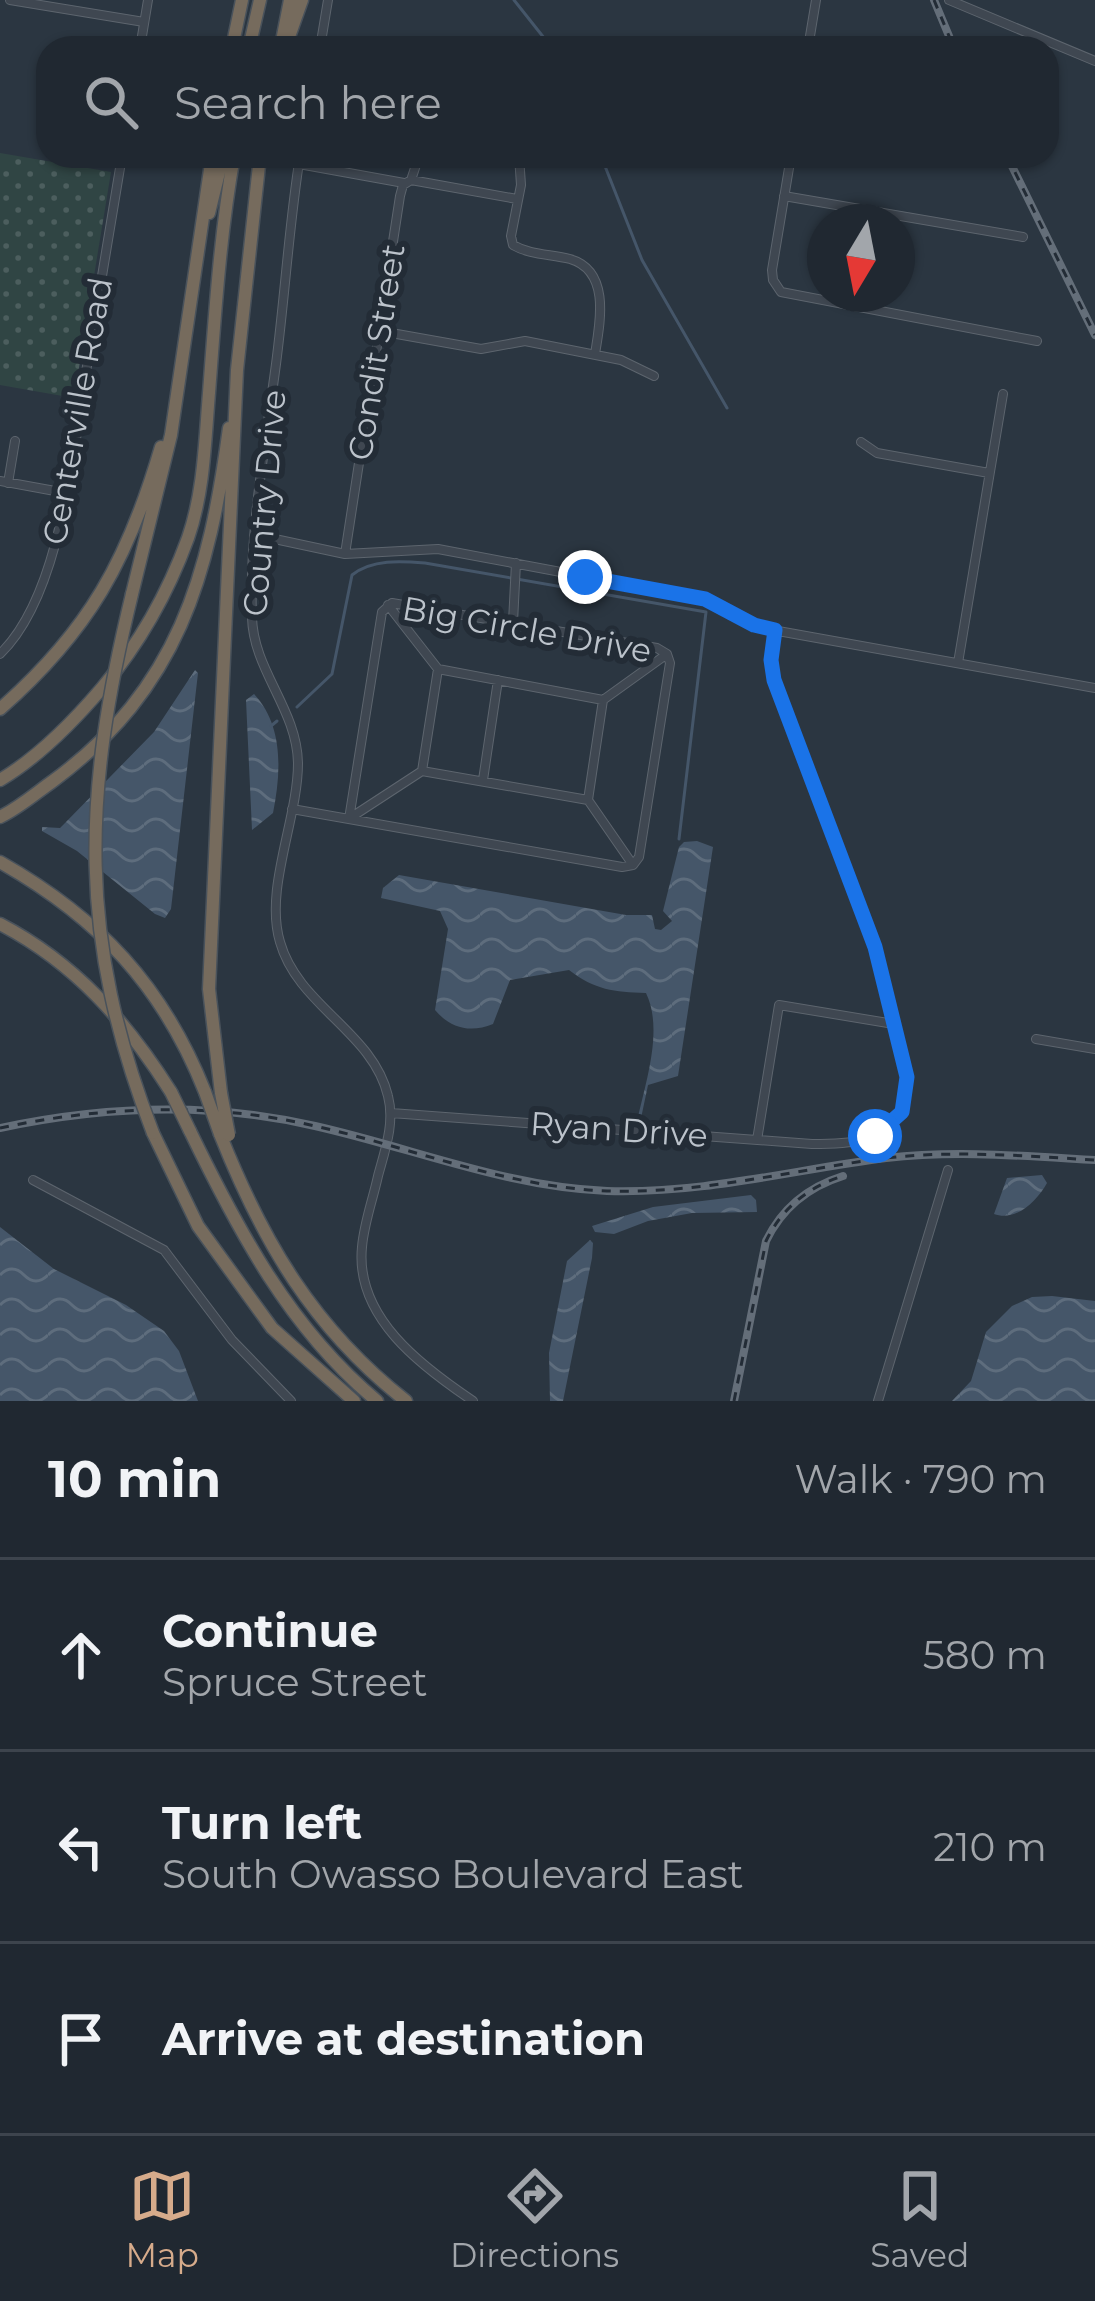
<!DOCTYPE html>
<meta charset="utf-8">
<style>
:root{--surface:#202831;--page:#283039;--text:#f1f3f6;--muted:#a2a6ab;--line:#3d444d;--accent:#d6ab8b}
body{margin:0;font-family:Montserrat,sans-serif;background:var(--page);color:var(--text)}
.compass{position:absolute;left:807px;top:204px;width:108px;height:108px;border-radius:50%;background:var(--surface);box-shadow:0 3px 9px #0004;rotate:190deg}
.stop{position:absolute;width:36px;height:36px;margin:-27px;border:9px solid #1a73e8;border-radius:50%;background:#fff}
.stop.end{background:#1a73e8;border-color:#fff;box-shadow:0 3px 12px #0008}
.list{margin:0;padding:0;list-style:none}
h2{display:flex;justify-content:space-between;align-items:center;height:156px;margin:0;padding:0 48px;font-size:51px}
h2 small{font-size:39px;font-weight:400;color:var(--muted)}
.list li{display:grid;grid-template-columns:78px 1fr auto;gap:36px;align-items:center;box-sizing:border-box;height:192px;padding:0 48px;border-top:3px solid var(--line)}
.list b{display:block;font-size:45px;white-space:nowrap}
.list p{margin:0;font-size:39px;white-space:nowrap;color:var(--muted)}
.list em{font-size:39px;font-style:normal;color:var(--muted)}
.icon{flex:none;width:66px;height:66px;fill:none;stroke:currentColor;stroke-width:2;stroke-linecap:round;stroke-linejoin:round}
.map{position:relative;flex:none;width:1095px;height:1401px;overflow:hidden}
.search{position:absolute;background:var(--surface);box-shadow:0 3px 9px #0004;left:36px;right:36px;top:36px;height:132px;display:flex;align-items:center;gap:30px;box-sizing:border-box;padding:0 42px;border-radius:36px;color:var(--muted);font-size:45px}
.sheet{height:732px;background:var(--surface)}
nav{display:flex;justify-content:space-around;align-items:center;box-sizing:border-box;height:168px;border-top:3px solid var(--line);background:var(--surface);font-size:33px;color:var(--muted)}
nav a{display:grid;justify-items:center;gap:6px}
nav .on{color:var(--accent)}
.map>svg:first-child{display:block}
.park{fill:url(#park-dots)}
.water{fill:url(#water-waves)}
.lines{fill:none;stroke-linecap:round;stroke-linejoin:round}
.stream{stroke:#455669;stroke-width:3}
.minor-casing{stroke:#5d656e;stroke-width:10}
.highway-casing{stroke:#49525b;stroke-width:15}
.minor{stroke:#3f4751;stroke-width:8}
.highway{stroke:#766b5d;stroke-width:12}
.rail-casing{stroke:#646e79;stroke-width:8}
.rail{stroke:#232c36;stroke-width:3;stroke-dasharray:9;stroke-linecap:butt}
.highway-bridge-casing{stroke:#49525b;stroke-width:15;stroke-linecap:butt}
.highway-bridge{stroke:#766b5d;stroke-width:12}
.route{stroke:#1a73e8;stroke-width:15}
.labels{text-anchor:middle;stroke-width:12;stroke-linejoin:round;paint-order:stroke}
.street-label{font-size:33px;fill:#bcc3cb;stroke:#232c36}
</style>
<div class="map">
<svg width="1095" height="1401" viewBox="0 0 1095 1401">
<defs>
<pattern id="park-dots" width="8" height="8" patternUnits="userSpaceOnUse" patternTransform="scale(3)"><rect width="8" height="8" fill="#304544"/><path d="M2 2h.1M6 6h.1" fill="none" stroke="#4c5e5e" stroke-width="1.8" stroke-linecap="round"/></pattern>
<pattern id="water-waves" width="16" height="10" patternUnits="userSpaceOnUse" patternTransform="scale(3)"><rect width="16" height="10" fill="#455669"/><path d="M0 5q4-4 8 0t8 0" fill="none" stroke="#5e6d7d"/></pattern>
</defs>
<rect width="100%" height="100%" fill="#2b3641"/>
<path class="park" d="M0 153 111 172 74 398 0 385Z"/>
<path class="water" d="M195 670 198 673 171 909 165 918 155 914 77 851 42 831V827L60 828 65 823 154 732Z
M254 694C284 726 281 773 273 813L252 830 246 700Z
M697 841 713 847 678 1076 648 1085 640 1123 637 1122C645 1084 664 1030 646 993 614 992 595 990 569 970L510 980 493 1024C471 1033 451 1029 435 1010L448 929 440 911 381 898 383 888 399 875 626 915H652L655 929 661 930 672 921 663 911 679 847 684 842Z
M1042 1175 1047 1183C1037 1201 1016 1222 994 1214L1007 1178Z
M751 1195 756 1200 757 1212 692 1213 648 1221 614 1234 595 1232 592 1226 653 1207Z
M0 1227 54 1269 126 1305 164 1331 179 1351 198 1401H0Z
M590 1240 593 1243 592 1258 563 1401H550L549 1353 567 1261Z
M1052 1296 1095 1301V1401H952L971 1381 986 1332 1012 1306 1032 1297Z"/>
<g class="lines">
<path class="stream" d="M514 0 552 48
M601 156 642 260 727 408
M297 707 332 674 352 575C372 559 401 561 425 563L706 612 679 839
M271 726 277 721"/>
<g class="minor-casing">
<path id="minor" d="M10 0 144 22
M949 0 1095 61
M140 48 148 0
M320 48 328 0
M808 48 816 0
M300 156C289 225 285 295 276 364 265 447 249 533 252 617 253 670 297 709 298 763 298 819 264 889 280 942 298 1006 373 1032 388 1096 395 1123 385 1150 378 1176 373 1199 364 1223 362 1247 355 1317 421 1366 473 1401
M519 156 521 185 511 236 513 245C530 255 551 254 570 259 611 271 600 323 595 354
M791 156 772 270 773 280 781 292 1037 341
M299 164 404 183
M411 180 517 199
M784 196 1023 237
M380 331 481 349 525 341 621 360 654 376
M861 442 877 453 989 473
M0 481 66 493
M8 483 15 441
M256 535 345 554 438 549 705 599 767 629 1095 688
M345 554 400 196 403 185 411 180 419 156
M388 605 438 669 603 700
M513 622 516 563
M0 654C62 594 73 449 87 366 98 296 110 226 122 156
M958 663 1003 394
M422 771 438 669
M483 780 498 680
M292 809 622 867 633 865 639 857 670 663 667 654 657 648 392 603 382 612 349 819
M350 818 422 771 588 800
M633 865 588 800 603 700 667 654
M1036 1039 1095 1049
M391 1113 812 1144C845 1144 885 1144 902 1111 929 1059 799 746 774 679L771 660 775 630
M757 1140 779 1005 894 1024
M33 1180 164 1250 232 1340 291 1401
M878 1401 948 1170"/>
</g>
<g class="highway-casing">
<path id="highway" d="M282 41 290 0
M232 48 242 0
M249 48 260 0
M285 48 302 0
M209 213 223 156
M132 594 171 435 212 156
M0 709C89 631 128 560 161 447
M0 780C39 757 73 722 102 688 140 643 168 593 188 538 204 492 205 441 209 393 215 314 220 234 234 156
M0 817C19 808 36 793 53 781 179 688 209 576 229 428
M0 862C99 918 163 986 205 1092
M0 924C75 963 126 1021 171 1092
M221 1093 209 989 237 370 260 156
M190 1131C238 1230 290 1329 377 1401
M153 1133 198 1226 272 1328 354 1401
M220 1134C263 1242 313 1328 406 1401"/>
</g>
<use href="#minor" class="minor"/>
<use href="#highway" class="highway"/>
<g class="rail-casing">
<path id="rail" d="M934 0 954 48
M1007 156 1095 335
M0 1128C103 1106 212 1102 315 1126 413 1148 506 1187 607 1191 703 1194 792 1170 886 1158 956 1150 1025 1156 1095 1160
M734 1401 766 1241C782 1208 808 1187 843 1176"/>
</g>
<use href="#rail" class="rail"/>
<g class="highway-bridge-casing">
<path id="highway-bridge" d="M132 594C83 795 77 936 153 1133
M171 1092 190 1131
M205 1092 220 1134
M221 1093 229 1135"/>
</g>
<use href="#highway-bridge" class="highway-bridge"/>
</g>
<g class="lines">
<path class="route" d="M585 577 705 599 754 625 775 630 771 660 774 680 875 947 907 1077 902 1112 875 1136"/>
</g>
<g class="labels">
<g class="street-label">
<text transform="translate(376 352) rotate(-81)" y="12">Condit Street</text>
<text transform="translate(77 411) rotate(-80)" y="12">Centerville Road</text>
<text transform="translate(264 503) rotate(-85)" y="12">Country Drive</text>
<text transform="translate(527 629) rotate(10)" y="12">Big Circle Drive</text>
<text transform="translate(619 1129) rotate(4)" y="12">Ryan Drive</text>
</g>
</g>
</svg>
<svg class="compass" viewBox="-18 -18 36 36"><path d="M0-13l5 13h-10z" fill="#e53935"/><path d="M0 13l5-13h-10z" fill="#a2a6ab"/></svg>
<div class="stop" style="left:875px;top:1136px"></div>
<div class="stop end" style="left:585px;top:577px"></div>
<div class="search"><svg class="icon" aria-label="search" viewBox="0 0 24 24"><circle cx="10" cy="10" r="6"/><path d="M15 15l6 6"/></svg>Search here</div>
</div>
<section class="sheet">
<h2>10 min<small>Walk · 790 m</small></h2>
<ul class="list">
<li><svg class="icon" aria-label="ahead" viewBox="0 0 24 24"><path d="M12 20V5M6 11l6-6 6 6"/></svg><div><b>Continue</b><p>Spruce Street</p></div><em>580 m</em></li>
<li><svg class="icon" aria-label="left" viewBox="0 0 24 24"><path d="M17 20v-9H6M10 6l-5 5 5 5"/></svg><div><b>Turn left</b><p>South Owasso Boulevard East</p></div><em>210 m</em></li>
<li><svg class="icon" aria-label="arrive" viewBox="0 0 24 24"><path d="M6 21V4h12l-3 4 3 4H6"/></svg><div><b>Arrive at destination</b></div></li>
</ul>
</section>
<nav>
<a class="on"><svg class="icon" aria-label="map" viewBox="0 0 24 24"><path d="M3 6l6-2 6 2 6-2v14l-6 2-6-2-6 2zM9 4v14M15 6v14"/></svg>Map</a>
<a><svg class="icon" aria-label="directions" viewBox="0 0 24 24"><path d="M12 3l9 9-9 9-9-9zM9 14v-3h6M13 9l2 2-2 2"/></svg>Directions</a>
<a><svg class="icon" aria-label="saved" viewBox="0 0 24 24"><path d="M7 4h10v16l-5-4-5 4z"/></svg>Saved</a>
</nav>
